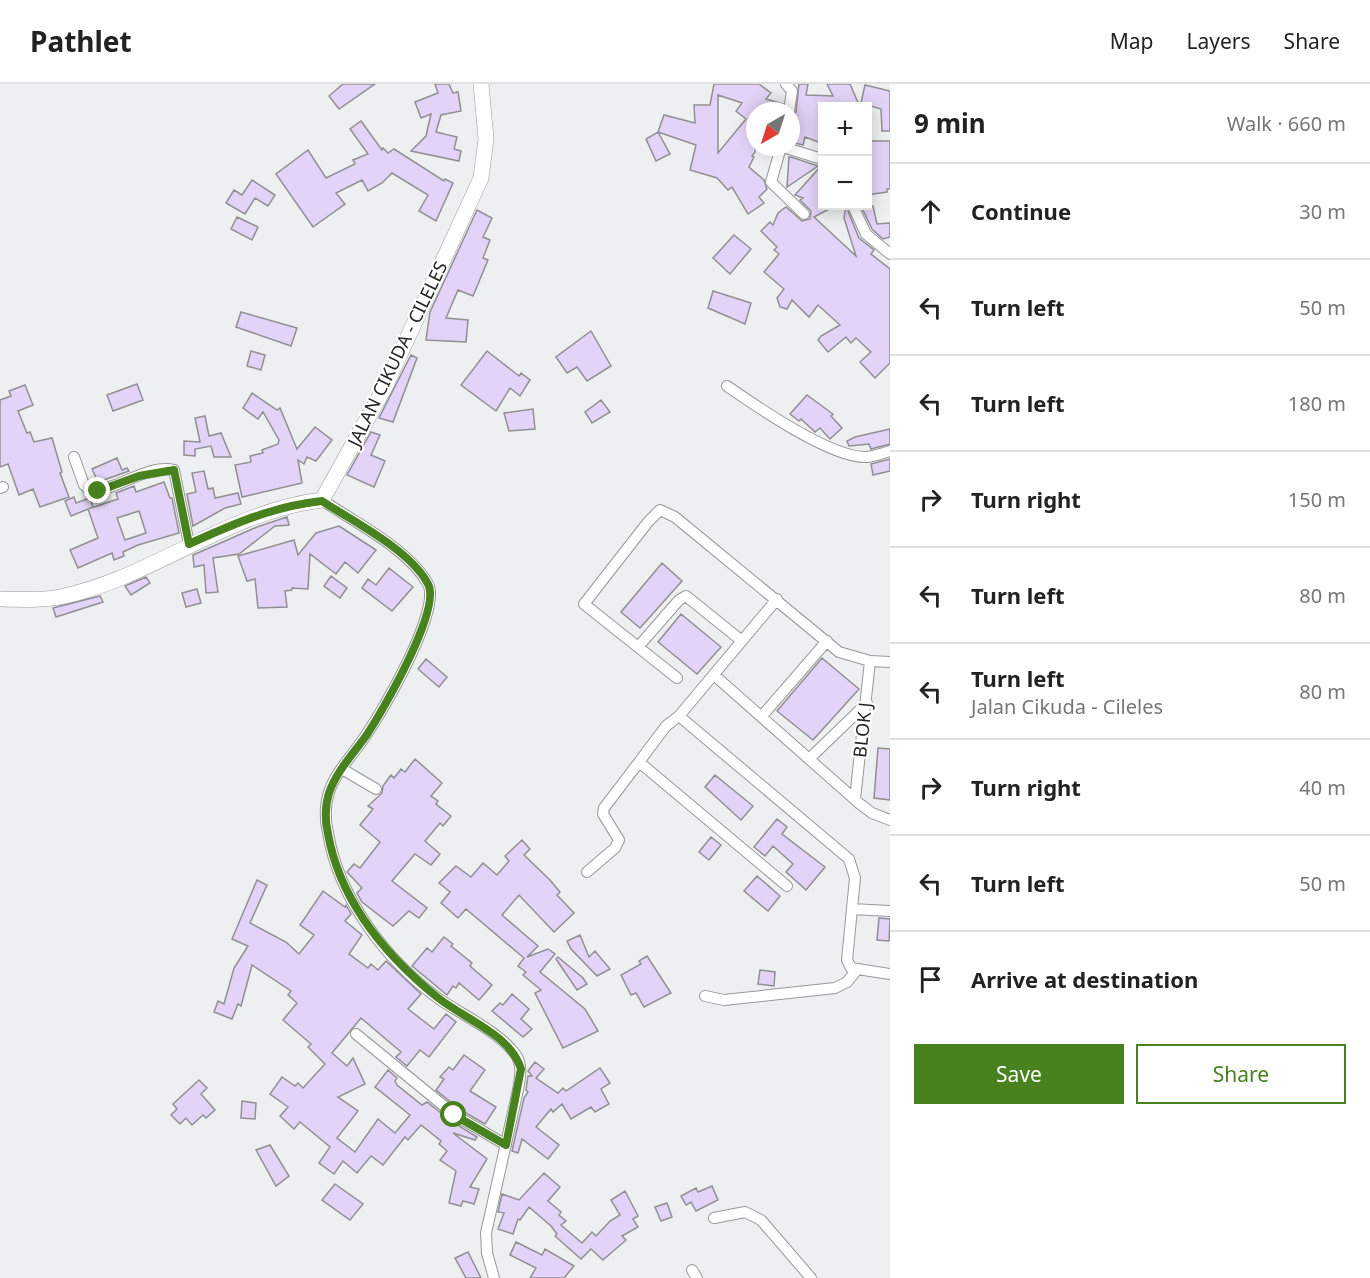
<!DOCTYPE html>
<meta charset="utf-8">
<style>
:root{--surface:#fff;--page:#f6f6f6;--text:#222;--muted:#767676;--line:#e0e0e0;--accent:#47821e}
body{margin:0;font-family:"Noto Sans",sans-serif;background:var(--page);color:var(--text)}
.controls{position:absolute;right:18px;top:18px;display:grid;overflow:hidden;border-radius:0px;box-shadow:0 3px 15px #0003}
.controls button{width:54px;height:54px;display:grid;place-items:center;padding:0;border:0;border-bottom:2px solid var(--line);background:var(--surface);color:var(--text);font:30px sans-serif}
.compass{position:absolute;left:746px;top:18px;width:54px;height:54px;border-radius:50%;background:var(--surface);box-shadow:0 3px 15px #0003;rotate:219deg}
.stop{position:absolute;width:18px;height:18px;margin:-14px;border:4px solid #47821e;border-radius:50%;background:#fff}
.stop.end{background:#47821e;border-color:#fff;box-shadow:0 2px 6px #0008}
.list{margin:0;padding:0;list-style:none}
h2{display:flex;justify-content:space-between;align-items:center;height:78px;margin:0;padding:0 24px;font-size:26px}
h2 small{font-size:20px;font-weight:400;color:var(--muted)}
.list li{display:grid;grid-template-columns:39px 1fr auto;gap:18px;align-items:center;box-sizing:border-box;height:96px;padding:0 24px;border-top:2px solid var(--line)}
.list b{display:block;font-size:22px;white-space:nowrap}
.list p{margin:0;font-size:20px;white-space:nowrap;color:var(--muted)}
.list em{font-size:20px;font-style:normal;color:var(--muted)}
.actions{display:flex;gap:12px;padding:18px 24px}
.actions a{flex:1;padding:14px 0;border:2px solid var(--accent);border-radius:0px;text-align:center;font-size:21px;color:var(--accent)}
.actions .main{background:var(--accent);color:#fff}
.icon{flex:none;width:33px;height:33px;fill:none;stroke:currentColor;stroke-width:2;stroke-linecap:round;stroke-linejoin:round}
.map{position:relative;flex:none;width:890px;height:1194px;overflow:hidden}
header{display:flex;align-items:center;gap:36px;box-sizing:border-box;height:84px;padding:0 30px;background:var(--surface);border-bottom:2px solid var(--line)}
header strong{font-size:28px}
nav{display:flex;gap:33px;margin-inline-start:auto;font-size:21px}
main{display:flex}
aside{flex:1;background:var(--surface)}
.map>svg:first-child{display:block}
.building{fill:#e3d3f8;stroke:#908f91;stroke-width:1.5;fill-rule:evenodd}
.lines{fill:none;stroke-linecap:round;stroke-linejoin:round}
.street-casing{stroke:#97989a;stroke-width:12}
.secondary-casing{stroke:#97989a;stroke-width:16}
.street{stroke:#fff;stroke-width:10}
.secondary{stroke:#fff;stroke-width:15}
.route{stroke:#47821e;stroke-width:8}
.labels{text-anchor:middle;stroke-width:4.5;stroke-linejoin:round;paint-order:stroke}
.street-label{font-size:18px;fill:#232324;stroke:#fff}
</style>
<header>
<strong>Pathlet</strong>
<nav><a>Map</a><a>Layers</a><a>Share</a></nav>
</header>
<main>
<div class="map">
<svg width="890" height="1194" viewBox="0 0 890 1194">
<rect width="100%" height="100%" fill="#eeeff1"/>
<path class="building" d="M343 0H375L339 25 329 12Z
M435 0H449L453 9 458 8 461 27 441 31 436 48 457 53 454 65 461 67 459 77 411 67 426 52 431 30 421 34 415 18 438 9Z
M714 0H759L771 9 766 15 783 20 782 27H755V43L752 41 749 45 755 50V68L752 72 754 73 749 83 764 96 767 105 759 113 764 119 748 130 732 103 728 106 717 94 690 86 696 61 658 48 664 31 695 39 694 21H710ZM718 11 742 19 736 27 746 35 718 69Z
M799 0H808L806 11 833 12 827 0H850L859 21 822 22 821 59 805 53 803 61 791 58V34L796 28Z
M865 1 890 7V47H882L881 25 861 19Z
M361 37 382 66 383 64 388 69 394 65 444 97 445 95 453 99 436 137 419 127 428 111 392 89 382 99 368 107 362 96 336 109 345 120 313 143 276 90 308 66 326 94 355 80 353 76 368 70 350 45Z
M658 48 670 70 656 77 646 55Z
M867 57H890V105H887V108L867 111Z
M789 73H791L818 82 787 103Z
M821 82 822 122H835L814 133 856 172 844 134 846 122 859 154 874 166 871 170 890 185V279L875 294 860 278 871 268 856 254 851 259 846 253 828 268 818 256 821 252 840 241 818 221 809 233 792 216 787 225 780 223 777 214 784 205 764 188 779 170 774 166 777 163 761 147 770 138 773 141 778 129 786 123 802 137 810 135 811 127 800 116 803 114 795 111Z
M252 96 275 111 268 122 255 114 245 130 226 119 234 106 242 111Z
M861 122H873L877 140 890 139V153L883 155 872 145Z
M477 126 492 134 483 153 490 156 483 174 488 176 473 212 458 206 446 234 468 236 466 258 426 256 430 228Z
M237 133 258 143 252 156 231 145Z
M734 151 751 165 730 190 713 174Z
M713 207 751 219 745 240 708 224Z
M241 228 297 244 291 262 236 243Z
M591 247 611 282 587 297 577 283 567 289 556 273Z
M251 267 265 271 261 286 247 282Z
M487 267 519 292 521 289 530 296 520 312 510 304 496 327 461 301Z
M411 271 417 274 393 338 379 334Z
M137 300 143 316 113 327 107 311Z
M25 301 33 321 18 327 27 349 30 348 34 358 52 354 62 388 60 389 69 413 40 423 33 405 19 411 8 380 0 383V316L11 312 9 307Z
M252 309 277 326 280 324 297 365 315 343 332 356 316 377 307 373 304 380 298 376 302 399 242 413 235 381 251 378 250 372 263 369 262 366 278 360 279 356 263 328 258 335 243 324Z
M807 311 833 330 831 332 842 344 830 355 820 344 815 348 801 335 799 337 790 330Z
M601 316 610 328 592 339 585 328Z
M533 325 535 345 509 347 504 329Z
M205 332 209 352 221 349 231 373H214L211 362 195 365V372L184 371V357L200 358 195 334Z
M890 345V360L871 365 869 360 849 362 847 357 855 353Z
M371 348 380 351 371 371 385 377 374 403 347 391Z
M117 374 122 386 127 384 129 387 98 398 92 385Z
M890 375V387L873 391 871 380Z
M204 387 208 405 213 404 215 414 238 409 241 420 225 424 193 442 187 410 196 408 192 389Z
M164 398 170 414H172L179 449 138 461 123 468 124 472 114 476 112 469 78 484 70 466 98 454 88 425 118 415 116 409 134 402 136 408ZM139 427 146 449 125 456 117 434Z
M74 413 76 419 90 414 93 423 71 432 65 417Z
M287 433 289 441 275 442 239 470 213 474 218 508 206 509 204 481 194 483 193 471 257 443Z
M339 442 376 466 358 489 345 478 336 490 310 470 308 505 292 504V506L285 507 287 523 258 524 255 495 247 497 238 472 294 456 298 471 316 449Z
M662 479 682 497 640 544 621 528Z
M389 484 413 503 392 527 362 504 368 495 376 501Z
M331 492 347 504 340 514 324 502Z
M146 493 150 499 131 511 125 502Z
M197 505 201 519 186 523 182 509Z
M100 512 103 518 56 533 53 524Z
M681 530 721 563 697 590 658 558Z
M822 574 859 605 813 656 777 627Z
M426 575 447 593 439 603 418 585Z
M878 664 890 665V716L874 714Z
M415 675 442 699 431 712 438 717 436 720 451 732 443 742 440 739 425 757 440 770 431 781 415 770 392 797 427 824 419 834 409 827 393 842 362 818 357 809 362 804 347 788 354 780 360 784 380 758 360 741 373 725 368 722 382 709 383 702 391 691 394 694 401 685 405 688Z
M715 691 753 722 741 736 705 703Z
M777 735 787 743 782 750 825 783 806 806 786 788 793 780 773 762 765 772 754 763Z
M711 753 721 761 709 776 699 768Z
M522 756 530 765 524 771 550 796 560 808 557 811 574 829 554 848 519 811 502 831 538 862 527 873 548 865 555 870 540 888 585 925 598 947 563 964 535 909 541 906 523 891 526 888 518 882 524 874 466 825 458 834 441 819 450 808 439 799 456 782 471 793 483 779 497 791 509 777 505 772Z
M757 792 780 812 768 827 744 807Z
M257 796 267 801 250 839 286 858 299 870 314 851 300 841 323 807 345 823 346 821 351 830 345 837 362 851 349 870 368 884 371 880 378 886 386 877 421 910 408 925 434 945 446 930 456 938 429 973 420 966 407 982 396 973 401 968 361 934 332 969 347 982 353 974 365 1000 338 1013 358 1027 337 1054 355 1068 378 1035 395 1049 410 1031 375 1003 388 986 397 994 395 997 397 1001 422 1021 427 1018 451 1037 477 1053 475 1056 453 1049 487 1075 470 1103 479 1105 474 1120 463 1117 461 1122 449 1119 456 1087 440 1076 447 1067 439 1060 441 1057 421 1041 408 1056 405 1053 383 1081 371 1072 357 1089 343 1077 334 1090 319 1079 330 1063 300 1038 294 1045 280 1032 288 1023 270 1010 282 993 295 1002 298 999 303 1004 325 980 308 963 311 960 283 936 297 919 288 911 291 907 252 881 241 922 238 920 232 935 214 928 218 917 224 920 234 884 248 862 232 855Z
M879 834 890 835 889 857 877 856Z
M580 851 589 873 595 867 610 885 597 892 571 865 567 857Z
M444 853 453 860 451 862 472 879 470 882 492 901 479 916 459 899 456 904 453 902 447 911 412 882 427 864 432 868Z
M647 872 671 909 644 923 636 909 631 911 621 891 641 880 639 877Z
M558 873 583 894 587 900 577 906 556 875Z
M760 886 775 888 774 902 758 900Z
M512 910 529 925 521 935 532 945 523 953 492 927 500 919 503 921Z
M464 971 485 986 470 1007 496 1023 485 1040 459 1025 436 1006 444 995 440 993 449 983 453 986Z
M535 978 544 985 536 994 558 1009 563 1004 566 1007 600 984 610 999 601 1005 609 1020 595 1028 591 1023 571 1035 562 1020 553 1028 551 1025 536 1043 559 1061 548 1075 522 1055 518 1069 512 1067 524 1014 528 1008 526 1006 528 992H532L528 987Z
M199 996 207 1004 201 1010 215 1026 206 1034 203 1031 192 1041 186 1034 180 1040 171 1031 177 1025 173 1020Z
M242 1017 256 1019 255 1035 241 1034Z
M270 1061 289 1092 276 1102 256 1066Z
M544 1089 560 1103 548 1117 561 1128 559 1131 566 1137 561 1141 582 1159 592 1148 596 1152 610 1137 620 1131 611 1116 625 1107 638 1132 633 1135 638 1143 622 1152 626 1156 603 1176 591 1165 581 1175 555 1152 557 1150 551 1142 529 1123 520 1136 518 1135 513 1150 498 1145 504 1129 498 1128 502 1110 519 1116Z
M335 1100 363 1120 350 1136 322 1116Z
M712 1102 718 1116 696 1127 691 1118 686 1121 681 1112 696 1104 698 1108Z
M667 1119 672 1133 661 1137 655 1123Z
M516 1158 542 1171 545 1165 574 1182 564 1194H530L536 1184 510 1171Z
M468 1168 481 1194H466L455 1174Z"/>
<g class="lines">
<g class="street-casing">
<path id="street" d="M786 0 792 7 789 27
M781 63 771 98 804 130
M783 63 822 75
M853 122 866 150 890 170
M727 302C756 322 832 375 867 373 875 372 883 369 890 367
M74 373 84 401 91 407C116 407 149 379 174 386L189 460
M0 404 3 403
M322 416C354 438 409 465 428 500 442 525 383 627 366 651 354 670 336 687 329 708 325 721 325 736 328 749 339 815 386 876 439 915 464 932 498 947 516 971 523 982 520 994 518 1006L486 1149 487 1169 494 1194
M777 515 679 632 849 775 855 794 847 876 851 884 890 890
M638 563 679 516 686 512 742 557
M714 591 860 720 872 729 890 736
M677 594 584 520 648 438 660 426 675 433 839 568 870 577 890 578
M679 632 666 642 639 678 787 802
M762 632 827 557
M810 674 867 619
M342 685 376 705
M855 715 870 577
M587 788 615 764 619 756 603 730 604 724 639 678
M852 825 890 827
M705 912 724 916 835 904 847 898 856 887
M356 950 455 1031 506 1061
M714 1134 745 1128 761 1136 811 1194
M692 1186 697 1194"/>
</g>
<g class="secondary-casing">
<path id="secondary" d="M0 515C20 515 40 517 60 513 153 494 225 428 322 416L385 303 481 94 486 55 481 0"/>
</g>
<use href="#street" class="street"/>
<use href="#secondary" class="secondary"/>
</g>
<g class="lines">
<path class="route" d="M98 407 139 392 174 386 189 460C233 440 274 422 322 417 354 438 410 466 428 500 442 525 382 628 366 652 353 670 336 688 329 709 325 722 325 737 328 750 340 816 385 871 437 913 464 935 510 950 521 985L506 1061 454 1031"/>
</g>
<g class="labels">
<g class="street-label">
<text transform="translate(398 270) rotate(-64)" y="6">JALAN CIKUDA - CILELES</text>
<text transform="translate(863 646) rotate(-84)" y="6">BLOK J</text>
</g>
</g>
</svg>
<div class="controls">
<button>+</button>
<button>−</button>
</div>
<svg class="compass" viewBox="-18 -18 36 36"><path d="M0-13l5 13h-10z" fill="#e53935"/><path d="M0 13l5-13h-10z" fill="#767676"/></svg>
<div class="stop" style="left:454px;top:1031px"></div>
<div class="stop end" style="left:98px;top:407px"></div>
</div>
<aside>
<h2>9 min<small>Walk · 660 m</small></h2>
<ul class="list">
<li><svg class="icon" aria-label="ahead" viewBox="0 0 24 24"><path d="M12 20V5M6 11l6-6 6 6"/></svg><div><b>Continue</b></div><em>30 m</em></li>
<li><svg class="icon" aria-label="left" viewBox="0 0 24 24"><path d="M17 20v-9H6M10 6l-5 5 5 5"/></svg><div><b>Turn left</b></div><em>50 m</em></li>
<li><svg class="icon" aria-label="left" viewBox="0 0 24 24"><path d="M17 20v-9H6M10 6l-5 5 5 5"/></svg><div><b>Turn left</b></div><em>180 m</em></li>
<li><svg class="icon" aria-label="right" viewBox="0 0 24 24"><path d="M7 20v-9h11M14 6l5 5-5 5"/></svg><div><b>Turn right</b></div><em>150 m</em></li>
<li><svg class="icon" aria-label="left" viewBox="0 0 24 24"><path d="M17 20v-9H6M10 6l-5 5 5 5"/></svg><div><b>Turn left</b></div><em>80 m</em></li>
<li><svg class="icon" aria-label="left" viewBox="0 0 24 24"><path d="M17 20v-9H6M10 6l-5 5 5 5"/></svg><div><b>Turn left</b><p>Jalan Cikuda - Cileles</p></div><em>80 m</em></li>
<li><svg class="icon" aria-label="right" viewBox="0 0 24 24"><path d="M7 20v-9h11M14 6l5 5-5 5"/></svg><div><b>Turn right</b></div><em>40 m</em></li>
<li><svg class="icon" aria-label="left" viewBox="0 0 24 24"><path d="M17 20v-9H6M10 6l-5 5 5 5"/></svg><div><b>Turn left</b></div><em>50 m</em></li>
<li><svg class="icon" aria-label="arrive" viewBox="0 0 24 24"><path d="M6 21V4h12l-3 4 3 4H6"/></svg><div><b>Arrive at destination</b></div></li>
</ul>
<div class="actions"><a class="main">Save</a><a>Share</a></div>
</aside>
</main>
